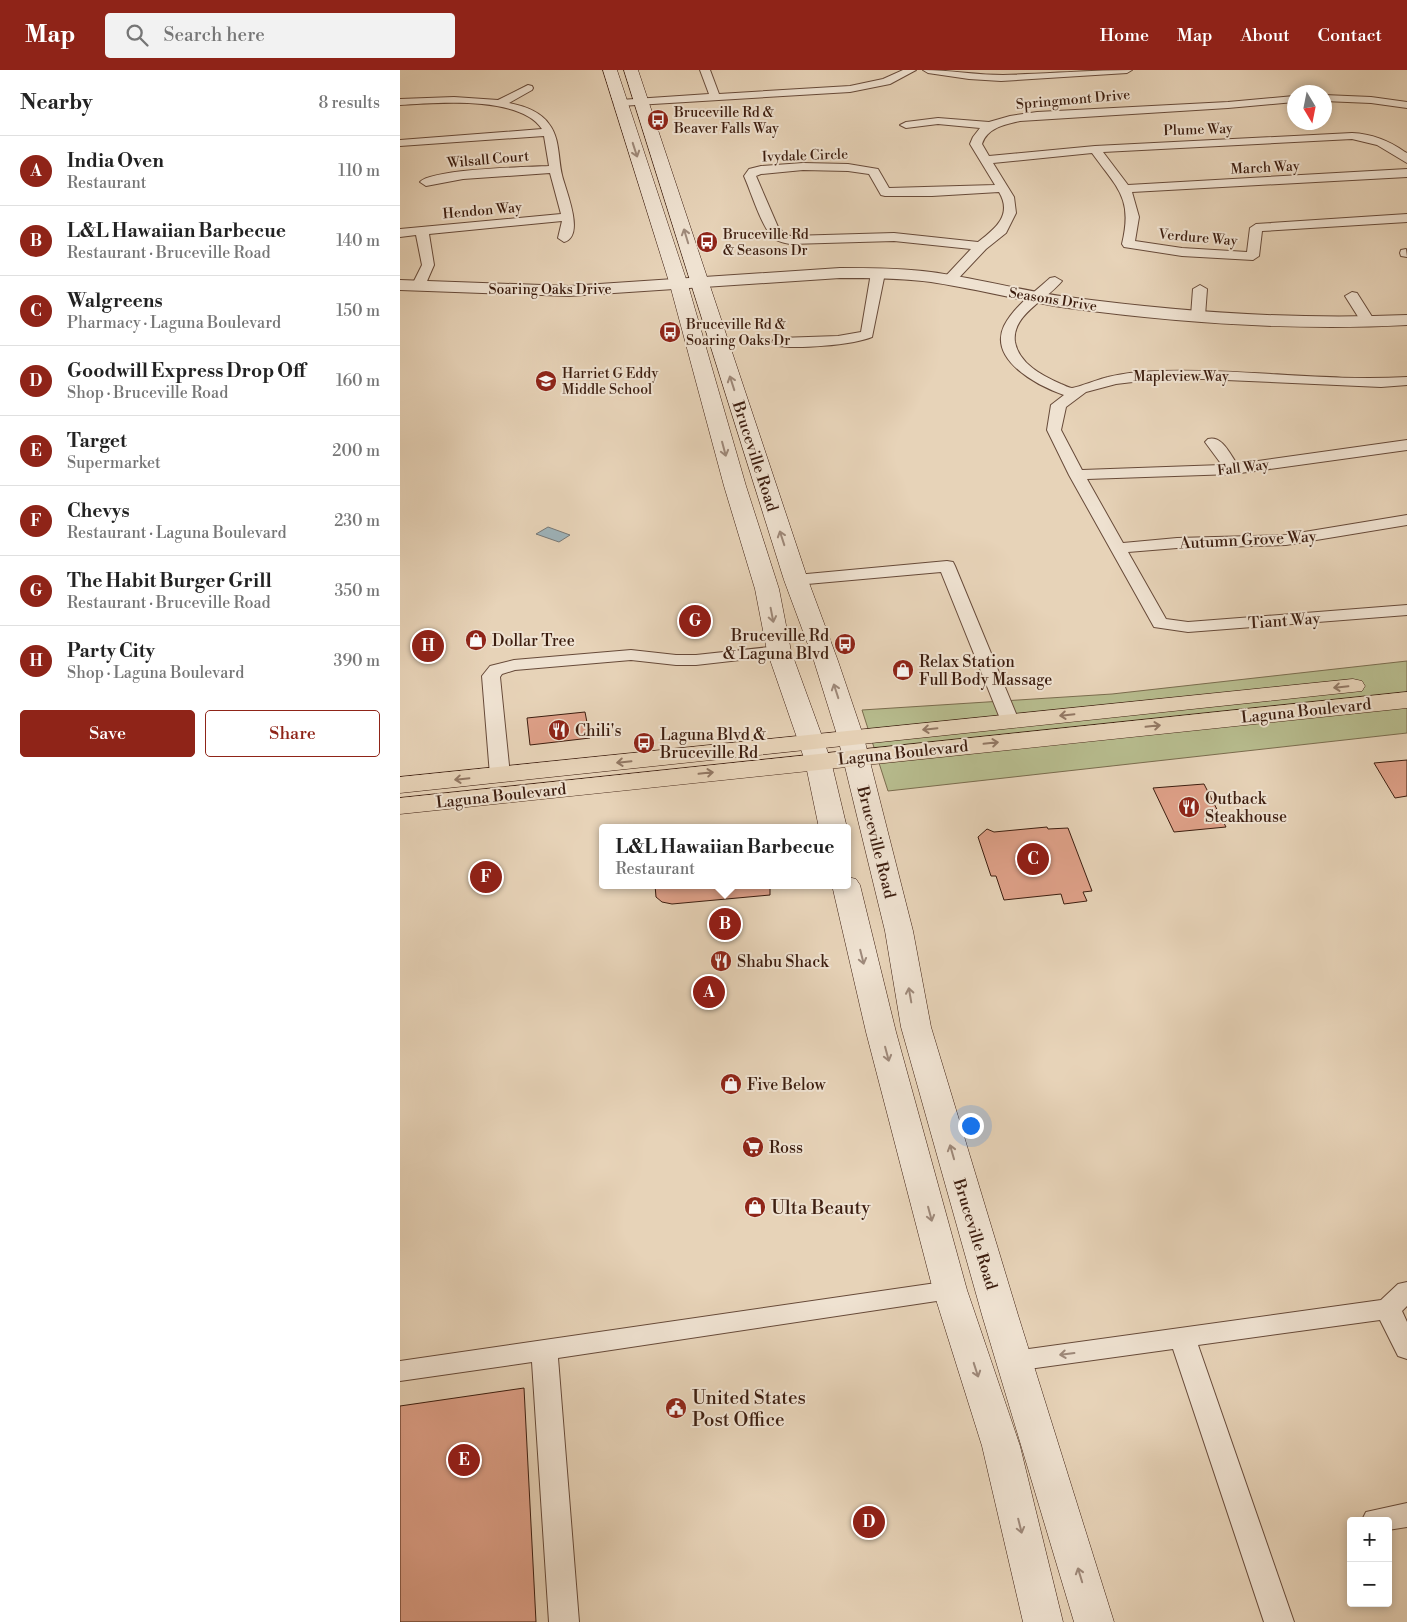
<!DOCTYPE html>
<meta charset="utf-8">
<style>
:root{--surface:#fff;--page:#f2f2f2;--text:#222;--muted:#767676;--line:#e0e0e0;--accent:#8f2418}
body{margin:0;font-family:"Libre Bodoni",serif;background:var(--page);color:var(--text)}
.controls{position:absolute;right:15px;bottom:15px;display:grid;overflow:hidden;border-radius:5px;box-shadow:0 2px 8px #0003}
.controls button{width:45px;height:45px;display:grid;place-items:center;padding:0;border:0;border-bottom:1px solid var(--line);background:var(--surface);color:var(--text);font:25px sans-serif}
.compass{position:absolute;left:887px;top:15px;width:45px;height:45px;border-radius:50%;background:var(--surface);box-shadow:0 2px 8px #0003;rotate:170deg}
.you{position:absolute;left:570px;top:1055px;width:18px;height:18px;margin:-12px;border:4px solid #fff;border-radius:50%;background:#1a73e8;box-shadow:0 0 0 8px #1a73e833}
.badge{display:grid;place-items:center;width:32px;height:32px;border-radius:50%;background:var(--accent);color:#fff;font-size:16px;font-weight:700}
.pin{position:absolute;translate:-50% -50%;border:2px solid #fff;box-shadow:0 1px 5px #0006}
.popup{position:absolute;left:199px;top:754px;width:252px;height:65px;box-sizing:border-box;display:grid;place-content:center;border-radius:5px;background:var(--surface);filter:drop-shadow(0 1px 4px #0005);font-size:16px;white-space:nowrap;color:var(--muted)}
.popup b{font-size:19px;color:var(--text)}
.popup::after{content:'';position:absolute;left:50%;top:100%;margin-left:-10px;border:10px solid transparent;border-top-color:var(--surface)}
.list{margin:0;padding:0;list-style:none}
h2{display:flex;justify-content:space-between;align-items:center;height:65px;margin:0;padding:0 20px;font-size:21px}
h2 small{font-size:16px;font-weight:400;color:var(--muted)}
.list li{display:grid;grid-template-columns:32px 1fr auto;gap:15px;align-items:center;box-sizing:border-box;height:70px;padding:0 20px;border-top:1px solid var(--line)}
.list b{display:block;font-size:19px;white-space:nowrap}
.list p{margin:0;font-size:16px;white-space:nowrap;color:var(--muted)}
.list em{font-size:16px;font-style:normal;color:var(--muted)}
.actions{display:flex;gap:10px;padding:15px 20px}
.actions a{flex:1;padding:11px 0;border:1px solid var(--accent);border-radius:5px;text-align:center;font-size:18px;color:var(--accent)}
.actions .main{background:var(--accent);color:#fff}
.icon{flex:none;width:28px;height:28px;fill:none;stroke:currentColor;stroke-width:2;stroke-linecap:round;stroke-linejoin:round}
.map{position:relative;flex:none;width:1007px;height:1552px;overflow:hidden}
header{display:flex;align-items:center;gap:30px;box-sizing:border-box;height:70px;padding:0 25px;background:var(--accent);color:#fff}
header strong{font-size:24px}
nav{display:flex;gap:28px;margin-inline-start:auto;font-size:18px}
.search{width:350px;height:45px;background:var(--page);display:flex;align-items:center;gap:12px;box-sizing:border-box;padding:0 18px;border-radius:5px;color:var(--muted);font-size:19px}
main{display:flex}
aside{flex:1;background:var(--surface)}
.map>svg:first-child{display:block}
.green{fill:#b7bc8e;stroke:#7a6c4e}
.water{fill:#9eb4bb;stroke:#777876}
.building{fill:#dfa189;stroke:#3c1d0f}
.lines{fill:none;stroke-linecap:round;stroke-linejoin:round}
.minor-casing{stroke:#674a39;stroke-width:2}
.tertiary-casing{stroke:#674a39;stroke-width:2}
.secondary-casing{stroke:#3c1d0f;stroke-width:1}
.primary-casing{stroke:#3c1d0f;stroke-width:1}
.minor{fill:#efe2d1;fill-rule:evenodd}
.tertiary{fill:#efe2d1;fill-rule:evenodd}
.secondary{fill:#efe2d1;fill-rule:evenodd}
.primary{fill:#e7d3b8;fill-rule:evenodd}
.oneway{stroke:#9e897a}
.oneway2{stroke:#927864}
.labels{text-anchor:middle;stroke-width:4;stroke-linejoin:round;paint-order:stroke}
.far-street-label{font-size:14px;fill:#3c1d0f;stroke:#efe2d1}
.far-poi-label{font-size:14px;fill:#3c1d0f;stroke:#efe2d1;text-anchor:start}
.street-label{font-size:16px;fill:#3c1d0f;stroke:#efe2d1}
.poi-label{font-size:16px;fill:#3c1d0f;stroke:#efe2d1;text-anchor:start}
.near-poi-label{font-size:19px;fill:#3c1d0f;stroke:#efe2d1;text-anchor:start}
</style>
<header>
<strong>Map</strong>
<div class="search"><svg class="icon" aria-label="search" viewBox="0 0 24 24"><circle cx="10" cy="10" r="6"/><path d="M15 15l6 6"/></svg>Search here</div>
<nav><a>Home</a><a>Map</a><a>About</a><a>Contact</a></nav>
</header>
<main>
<aside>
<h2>Nearby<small>8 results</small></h2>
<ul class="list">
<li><span class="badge">A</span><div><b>India Oven</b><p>Restaurant</p></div><em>110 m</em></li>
<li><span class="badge">B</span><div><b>L&amp;L Hawaiian Barbecue</b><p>Restaurant · Bruceville Road</p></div><em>140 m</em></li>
<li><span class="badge">C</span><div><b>Walgreens</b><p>Pharmacy · Laguna Boulevard</p></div><em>150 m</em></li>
<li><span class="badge">D</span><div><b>Goodwill Express Drop Off</b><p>Shop · Bruceville Road</p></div><em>160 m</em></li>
<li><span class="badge">E</span><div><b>Target</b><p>Supermarket</p></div><em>200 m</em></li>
<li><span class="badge">F</span><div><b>Chevys</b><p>Restaurant · Laguna Boulevard</p></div><em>230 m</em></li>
<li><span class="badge">G</span><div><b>The Habit Burger Grill</b><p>Restaurant · Bruceville Road</p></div><em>350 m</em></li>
<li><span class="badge">H</span><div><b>Party City</b><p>Shop · Laguna Boulevard</p></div><em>390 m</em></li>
</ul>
<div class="actions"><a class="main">Save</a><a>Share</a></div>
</aside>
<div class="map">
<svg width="1007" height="1552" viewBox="0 0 1007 1552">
<rect width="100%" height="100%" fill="#e7d3b8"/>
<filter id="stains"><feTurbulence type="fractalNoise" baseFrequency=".004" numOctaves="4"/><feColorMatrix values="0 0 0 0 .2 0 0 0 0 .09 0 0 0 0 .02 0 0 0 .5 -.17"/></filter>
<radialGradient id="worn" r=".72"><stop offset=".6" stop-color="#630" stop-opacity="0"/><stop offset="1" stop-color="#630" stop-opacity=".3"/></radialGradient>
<path class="green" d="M1007 591V663L488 721 462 640 712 624Z"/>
<path class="water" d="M148 457 170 465 159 472 136 464Z"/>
<path class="building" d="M185 642 190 668 130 675 127 648Z
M1007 690V726L995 728 974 693Z
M804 714 826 757 774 762 753 718Z
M647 757 648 759 668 758 692 821 683 822 687 831 664 834 661 824 604 830 596 806H591L578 767 587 759 594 762Z
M255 815H370V825L272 834 262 832 256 827Z
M124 1318 136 1552H0V1336Z"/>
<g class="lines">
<g class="minor-casing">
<path id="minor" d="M300 0H310L319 24 450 16 483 9 503 0H516L490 14 450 22 220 36 214 33 220 30 309 24Z
M523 0C549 0 576 5 603 5 646 4 689 0 732 0L727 3 601 11 569 9 528 3Z
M128 15 132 16 133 18 132 20 109 33C124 36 140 41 149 54 160 68 158 88 162 105 165 119 186 166 164 172L158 168 162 151 29 164 34 195 24 218H14L12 215 22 195 16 165 0 167V159L161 144 150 103 63 109 26 116 20 112C32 99 127 97 149 96L144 66 0 76V70L142 59C120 25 35 33 0 35V29L54 27 98 30Z
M924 25 971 27 1007 32V38L971 33 924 31Z
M894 26V32L828 38 620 51C605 54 587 58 582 74L589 86 695 76 952 63C972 64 988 70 1005 82L1007 83V93L977 75 952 69 703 82 728 115 1007 99V107L732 122 739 147 735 171 782 178 847 182 850 158 856 154 1007 144V152L862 161 859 186 853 190 782 186 724 177 722 174C733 128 718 119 692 83L593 93 614 127 616 143 606 163 586 179 554 213 549 214 542 210 571 179 494 171 390 174C385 173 379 172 375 169 362 160 351 121 344 106L349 99 361 96 403 93 448 94 478 99 489 118 595 115 570 74 573 67 580 58 538 54 506 58 500 55 506 52 538 48 589 52 610 46 637 42 828 32ZM403 100 448 101 469 104 481 125 485 126H532L599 122C613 145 595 159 578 172L494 163 390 166 384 163 378 157 356 106 361 104Z
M1006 179 1007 187 1001 186 1000 183 1001 180Z
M478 199 485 203 472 267C453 275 394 280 374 275L372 272 374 269 379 268 438 266 461 262 471 203Z
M655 207 662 211C648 229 611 245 615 272 619 294 643 306 661 314 664 315 669 318 672 318 679 317 699 309 708 307 724 303 744 301 761 301 843 298 925 312 1007 307V315L981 317 803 309H758L716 314 686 322 666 337 661 360 682 400 822 395 805 372 808 369C822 365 830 384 837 394L1007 370V380L833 404 687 409 723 473 777 468 886 465 1007 445V455L886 475 777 478 728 482 766 549 788 552 1007 535V545L788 562 754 557 669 405 647 360 651 335 664 325C638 316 588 290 604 256 614 236 635 222 650 208Z
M800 215 807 219 805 246 798 250 791 246 793 219Z
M952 222 957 223 976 253 974 256H964L962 253 945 226Z
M547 491 553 492 555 496 619 651 617 655 610 657 603 655 601 651 541 502 396 515 390 514 388 510 390 506 396 505Z
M379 576 385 577 388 581 385 585 296 595H276L231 590 115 600 102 604 100 607 110 705 107 709 100 711 93 709 90 705 82 606 90 596 114 590 231 580 276 585H296Z
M550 1211 559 1213 563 1220 559 1227 550 1229 158 1288 179 1552H149L132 1292 0 1311V1291Z
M1007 1212V1236L1002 1241 1007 1252V1289L998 1286 980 1250 798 1275 894 1552H864L773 1279 615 1301 606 1298 602 1291 606 1284 615 1281 981 1230 998 1214Z
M1007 1433V1457L988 1460V1451L962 1450 966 1442Z"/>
</g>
<g class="tertiary-casing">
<path id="tertiary" d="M440 198C470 198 501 198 531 202 577 208 622 221 668 227 780 242 894 250 1007 245V255C894 261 780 253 668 238 622 231 577 219 531 212 501 208 470 208 440 208L169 226 0 220V210L169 216Z"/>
</g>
<g class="secondary-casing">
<path id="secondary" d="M203 0H217L288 215 346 416 379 519 391 581 431 691 447 758H419L405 691 367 581 355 519 324 416 270 215Z
M224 0H238L408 510 438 591 464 668 513 861 531 957 618 1245 714 1552H674L582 1245 501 957 485 861 438 668 414 591 384 510Z
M448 807 456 809 460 815 496 962 567 1220 620 1376 663 1552H623L582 1376 533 1220 466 962 432 815H448Z"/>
</g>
<g class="primary-casing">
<path id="primary" d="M953 609 962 611 965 616 962 621 0 723V707Z
M1007 622V638L0 744V728Z"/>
</g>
<use href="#minor" class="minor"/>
<use href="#tertiary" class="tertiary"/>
<use href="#secondary" class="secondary"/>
<use href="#primary" class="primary"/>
</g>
<defs><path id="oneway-shaft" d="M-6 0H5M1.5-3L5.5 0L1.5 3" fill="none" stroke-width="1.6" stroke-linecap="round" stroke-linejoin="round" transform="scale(1.25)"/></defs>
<g class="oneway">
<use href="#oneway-shaft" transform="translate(235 80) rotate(72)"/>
<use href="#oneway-shaft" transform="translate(286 166) rotate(-107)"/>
<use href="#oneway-shaft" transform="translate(332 313) rotate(-108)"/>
<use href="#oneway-shaft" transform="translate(324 379) rotate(75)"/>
<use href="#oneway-shaft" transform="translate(382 468) rotate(-108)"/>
<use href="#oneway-shaft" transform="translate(372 545) rotate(79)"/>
<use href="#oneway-shaft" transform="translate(436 621) rotate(-108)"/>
<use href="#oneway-shaft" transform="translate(462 887) rotate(76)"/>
<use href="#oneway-shaft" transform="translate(510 925) rotate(-100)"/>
<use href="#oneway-shaft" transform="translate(487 984) rotate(75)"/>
<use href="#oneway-shaft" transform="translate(552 1082) rotate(-106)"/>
<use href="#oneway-shaft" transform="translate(530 1144) rotate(75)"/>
<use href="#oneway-shaft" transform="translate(667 1284) rotate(173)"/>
<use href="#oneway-shaft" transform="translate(576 1300) rotate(72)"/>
<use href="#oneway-shaft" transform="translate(620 1456) rotate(76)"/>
<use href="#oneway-shaft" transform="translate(680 1505) rotate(-107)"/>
</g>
<g class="oneway2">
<use href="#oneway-shaft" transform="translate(941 617) rotate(174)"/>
<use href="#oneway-shaft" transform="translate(667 645) rotate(174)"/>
<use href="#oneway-shaft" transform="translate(753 656) rotate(-6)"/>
<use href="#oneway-shaft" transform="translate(530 659) rotate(174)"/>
<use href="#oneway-shaft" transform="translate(591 673) rotate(-6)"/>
<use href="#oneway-shaft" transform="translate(224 692) rotate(174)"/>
<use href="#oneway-shaft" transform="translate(306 703) rotate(-6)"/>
<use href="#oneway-shaft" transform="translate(62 709) rotate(174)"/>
</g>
<defs>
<g id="bus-disc" transform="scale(1.125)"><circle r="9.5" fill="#8f2418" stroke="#efe2d1"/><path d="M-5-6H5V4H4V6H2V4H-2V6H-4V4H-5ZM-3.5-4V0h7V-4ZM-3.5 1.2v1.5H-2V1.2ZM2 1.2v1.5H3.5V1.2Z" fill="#fff"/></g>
<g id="school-disc" transform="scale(1.125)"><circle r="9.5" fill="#8f2418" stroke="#efe2d1"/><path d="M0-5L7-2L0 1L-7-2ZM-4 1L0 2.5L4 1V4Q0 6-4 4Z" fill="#fff"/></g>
<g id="shop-disc" transform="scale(1.125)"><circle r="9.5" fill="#8f2418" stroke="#efe2d1"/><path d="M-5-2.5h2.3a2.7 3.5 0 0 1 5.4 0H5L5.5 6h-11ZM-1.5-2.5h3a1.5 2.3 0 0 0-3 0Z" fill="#fff"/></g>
<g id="restaurant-disc" transform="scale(1.125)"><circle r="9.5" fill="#8f2418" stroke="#efe2d1"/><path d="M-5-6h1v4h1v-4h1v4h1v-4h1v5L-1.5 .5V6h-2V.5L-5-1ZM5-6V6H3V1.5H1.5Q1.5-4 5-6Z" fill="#fff"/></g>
<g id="supermarket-disc" transform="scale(1.125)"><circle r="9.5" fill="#8f2418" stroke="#efe2d1"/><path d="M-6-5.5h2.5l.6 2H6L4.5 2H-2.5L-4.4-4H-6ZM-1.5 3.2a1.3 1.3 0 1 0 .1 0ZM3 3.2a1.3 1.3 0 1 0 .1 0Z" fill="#fff"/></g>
<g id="civic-disc" transform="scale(1.125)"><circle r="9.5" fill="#8f2418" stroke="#efe2d1"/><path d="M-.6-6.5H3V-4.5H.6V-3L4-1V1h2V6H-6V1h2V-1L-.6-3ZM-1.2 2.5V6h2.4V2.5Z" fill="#fff"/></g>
</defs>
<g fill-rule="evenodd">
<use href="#bus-disc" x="258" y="50"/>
<use href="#bus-disc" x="307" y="172"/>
<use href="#bus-disc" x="270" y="262"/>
<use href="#school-disc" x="146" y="311"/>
<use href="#shop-disc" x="76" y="570"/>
<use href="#bus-disc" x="445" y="574"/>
<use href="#shop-disc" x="503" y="600"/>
<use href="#restaurant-disc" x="159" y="660"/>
<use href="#bus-disc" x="244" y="673"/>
<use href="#restaurant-disc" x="789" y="737"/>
<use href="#restaurant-disc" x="321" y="891"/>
<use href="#shop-disc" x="331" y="1014"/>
<use href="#supermarket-disc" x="353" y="1077"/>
<use href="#shop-disc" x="355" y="1137"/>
<use href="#civic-disc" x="276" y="1338"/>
</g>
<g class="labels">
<g class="far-street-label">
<text transform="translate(673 29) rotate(-5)" y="5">Springmont Drive</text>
<text transform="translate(798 59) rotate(-2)" y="5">Plume Way</text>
<text transform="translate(405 85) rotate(-2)" y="5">Ivydale Circle</text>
<text transform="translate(88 89) rotate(-5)" y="5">Wilsall Court</text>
<text transform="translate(865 97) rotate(-3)" y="5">March Way</text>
<text transform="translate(82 140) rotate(-5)" y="5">Hendon Way</text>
<text transform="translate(798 167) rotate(5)" y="5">Verdure Way</text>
<text x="150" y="224">Soaring Oaks Drive</text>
<text transform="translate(653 229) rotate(9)" y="5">Seasons Drive</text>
<text x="781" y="311">Mapleview Way</text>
<text transform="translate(843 397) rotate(-7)" y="5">Fall Way</text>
</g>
<g class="far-poi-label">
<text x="274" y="47">Bruceville Rd &amp;<tspan x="274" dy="16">Beaver Falls Way</tspan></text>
<text x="323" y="169">Bruceville Rd<tspan x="323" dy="16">&amp; Seasons Dr</tspan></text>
<text x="286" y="259">Bruceville Rd &amp;<tspan x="286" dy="16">Soaring Oaks Dr</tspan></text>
<text x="162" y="308">Harriet G Eddy<tspan x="162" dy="16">Middle School</tspan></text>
</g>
<g class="street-label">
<text transform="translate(356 386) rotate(72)" y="6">Bruceville Road</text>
<text transform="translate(848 469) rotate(-3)" y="6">Autumn Grove Way</text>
<text transform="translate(884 550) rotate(-4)" y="6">Tiant Way</text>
<text transform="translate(906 640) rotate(-6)" y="6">Laguna Boulevard</text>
<text transform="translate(503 682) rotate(-6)" y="6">Laguna Boulevard</text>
<text transform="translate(101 725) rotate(-6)" y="6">Laguna Boulevard</text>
<text transform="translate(477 772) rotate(76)" y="6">Bruceville Road</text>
<text transform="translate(576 1164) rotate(73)" y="6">Bruceville Road</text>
</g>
<g class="poi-label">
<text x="429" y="571" text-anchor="end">Bruceville Rd<tspan x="429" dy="18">&amp; Laguna Blvd</tspan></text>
<text x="92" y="576">Dollar Tree</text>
<text x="519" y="597">Relax Station<tspan x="519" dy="18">Full Body Massage</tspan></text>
<text x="175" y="666">Chili's</text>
<text x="260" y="670">Laguna Blvd &amp;<tspan x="260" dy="18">Bruceville Rd</tspan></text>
<text x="805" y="734">Outback<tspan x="805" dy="18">Steakhouse</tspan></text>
<text x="337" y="897">Shabu Shack</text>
<text x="347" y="1020">Five Below</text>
<text x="369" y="1083">Ross</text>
</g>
<g class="near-poi-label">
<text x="371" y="1144">Ulta Beauty</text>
<text x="292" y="1334">United States<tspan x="292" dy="22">Post Office</tspan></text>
</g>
</g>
<rect width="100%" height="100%" filter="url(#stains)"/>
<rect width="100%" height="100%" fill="url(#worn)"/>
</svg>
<div class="controls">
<button>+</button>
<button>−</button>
</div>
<svg class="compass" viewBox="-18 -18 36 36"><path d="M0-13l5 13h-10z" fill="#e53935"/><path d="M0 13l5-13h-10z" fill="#767676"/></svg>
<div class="you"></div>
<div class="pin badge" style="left:309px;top:922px">A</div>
<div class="pin badge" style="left:325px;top:854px">B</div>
<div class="popup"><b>L&amp;L Hawaiian Barbecue</b>Restaurant</div>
<div class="pin badge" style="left:633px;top:789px">C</div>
<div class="pin badge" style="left:469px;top:1452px">D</div>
<div class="pin badge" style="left:64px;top:1390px">E</div>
<div class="pin badge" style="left:86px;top:807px">F</div>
<div class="pin badge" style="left:295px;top:551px">G</div>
<div class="pin badge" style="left:28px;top:576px">H</div>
</div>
</main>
